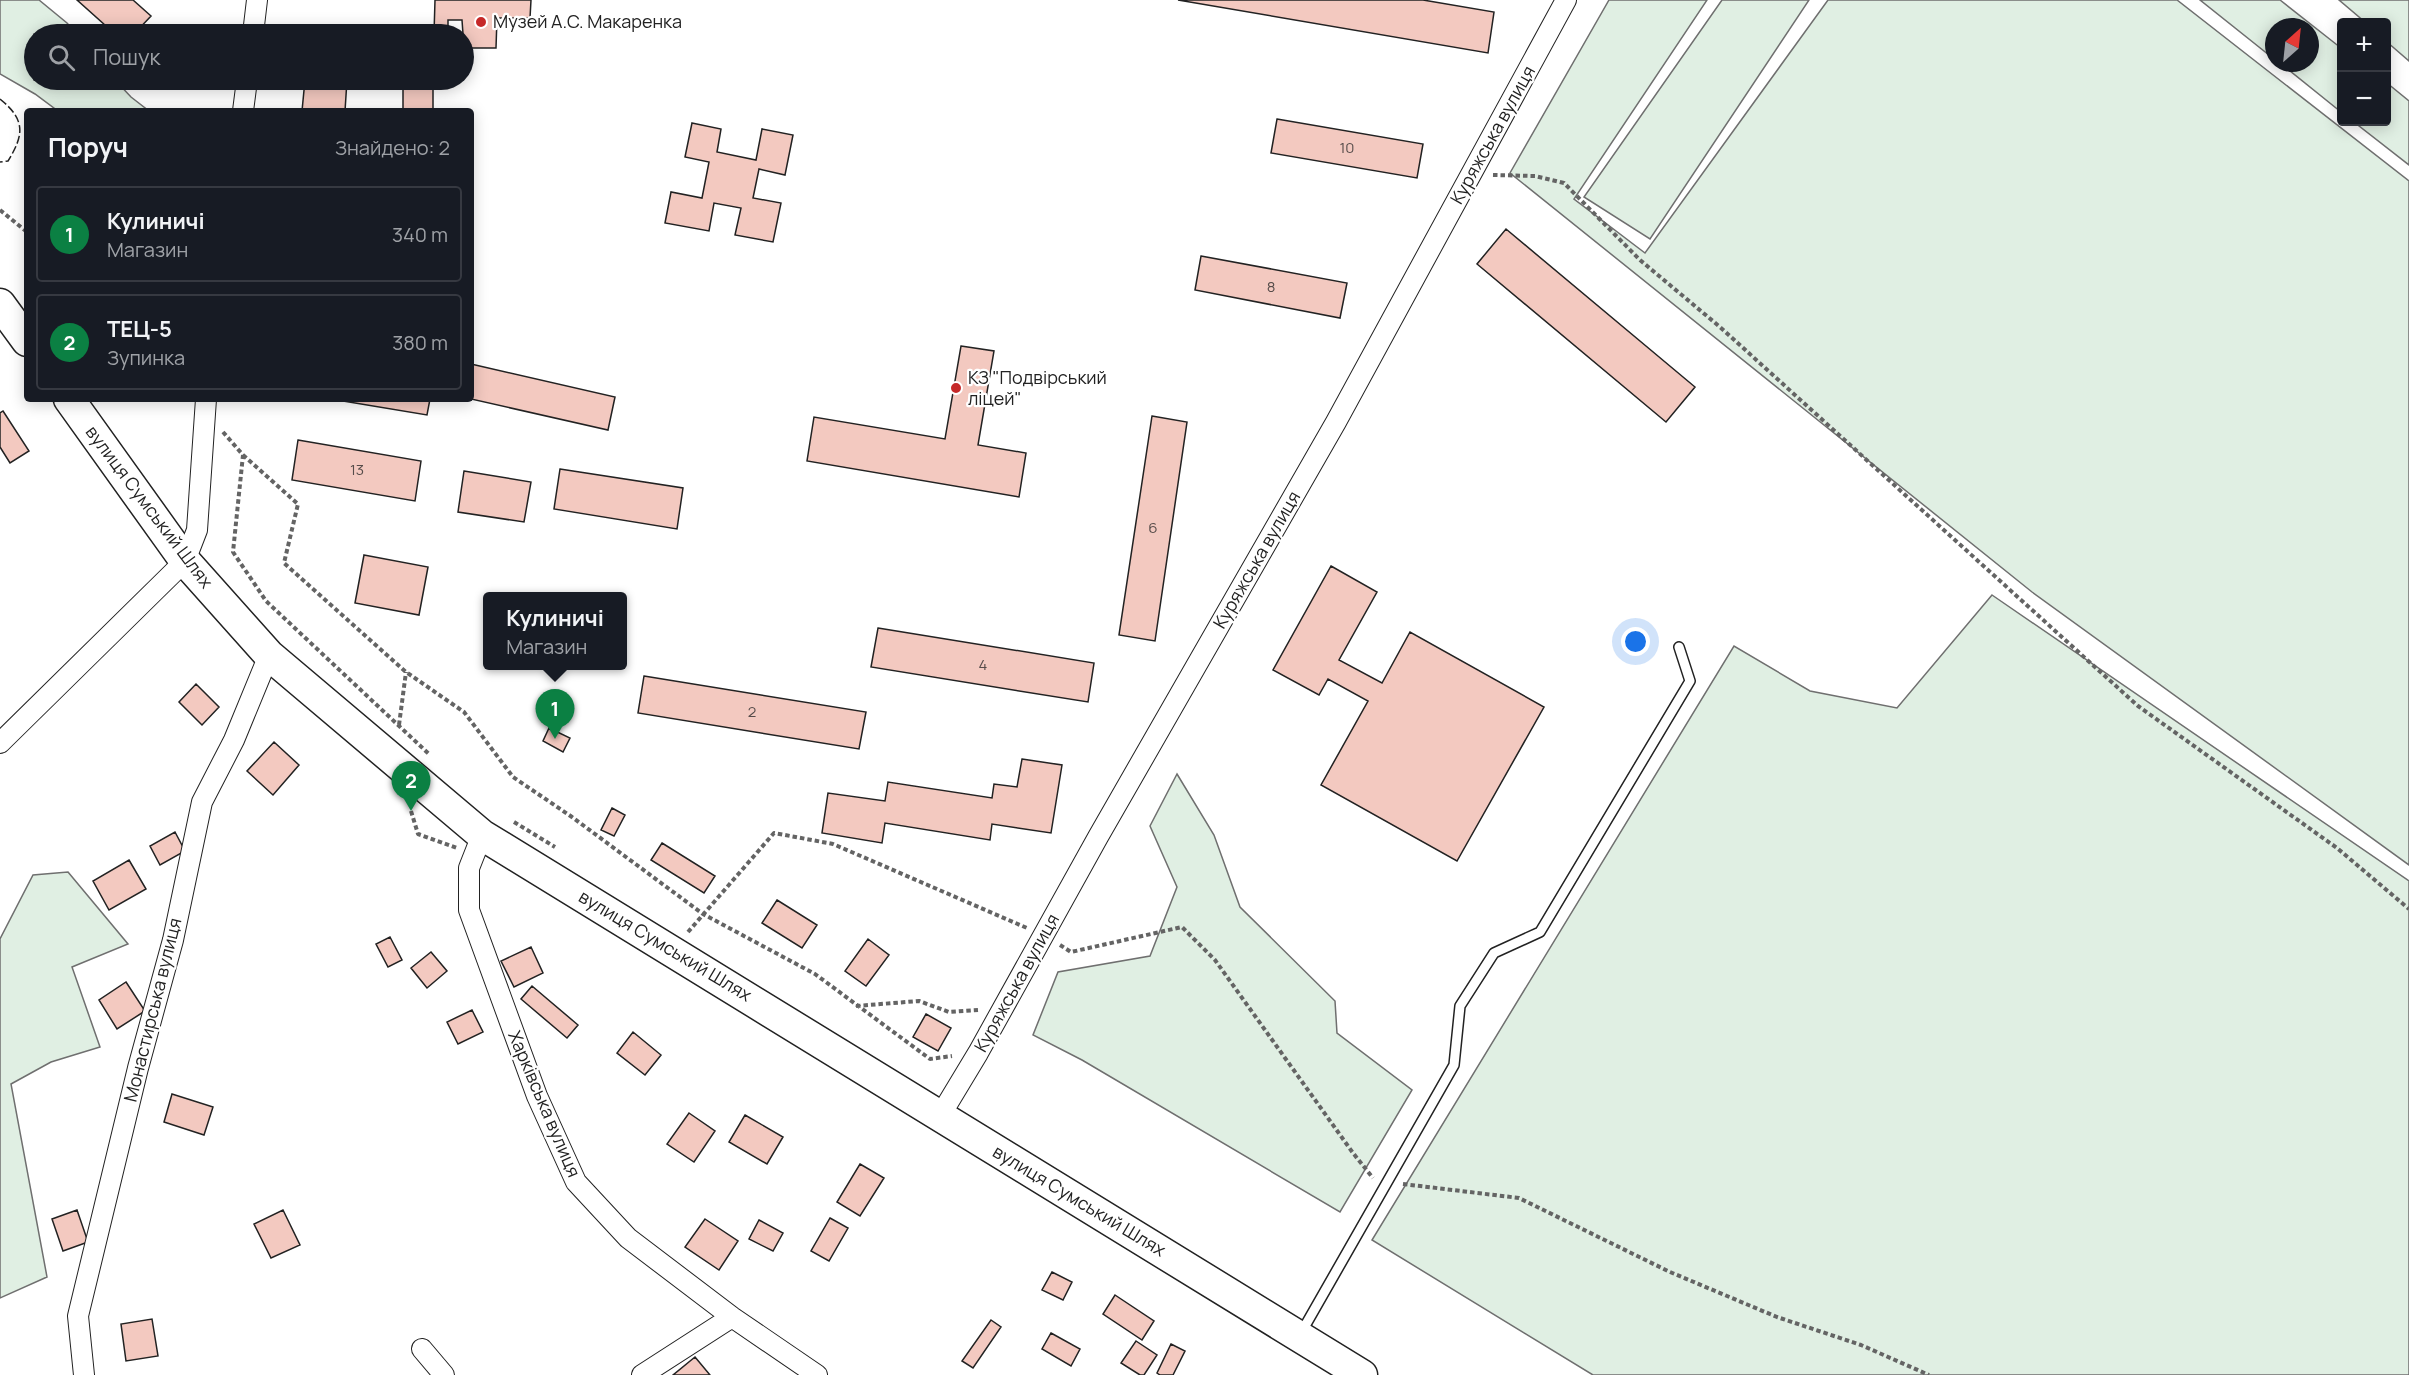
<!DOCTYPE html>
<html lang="uk">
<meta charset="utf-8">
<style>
:root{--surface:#171b24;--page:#242831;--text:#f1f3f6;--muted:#9ea1a6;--line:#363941;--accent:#0b8043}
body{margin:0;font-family:Manrope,sans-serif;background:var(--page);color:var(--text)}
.controls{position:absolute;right:18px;top:18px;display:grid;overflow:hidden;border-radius:6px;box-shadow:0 3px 15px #0003}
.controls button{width:54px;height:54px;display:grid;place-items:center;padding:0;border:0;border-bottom:2px solid var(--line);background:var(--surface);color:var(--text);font:30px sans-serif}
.compass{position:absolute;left:2265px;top:18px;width:54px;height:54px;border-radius:50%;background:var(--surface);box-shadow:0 3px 15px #0003;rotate:27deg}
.you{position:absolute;left:1636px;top:642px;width:21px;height:21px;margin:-15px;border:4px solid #fff;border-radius:50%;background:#1a73e8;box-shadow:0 0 0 9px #1a73e833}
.badge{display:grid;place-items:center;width:39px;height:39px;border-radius:50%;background:var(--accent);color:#fff;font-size:20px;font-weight:700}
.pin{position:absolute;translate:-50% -50px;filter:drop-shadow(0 2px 3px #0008)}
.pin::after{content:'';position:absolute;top:32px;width:21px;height:18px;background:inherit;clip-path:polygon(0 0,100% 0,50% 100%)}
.popup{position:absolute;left:483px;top:592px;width:144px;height:78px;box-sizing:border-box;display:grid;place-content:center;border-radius:6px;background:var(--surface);filter:drop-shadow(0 2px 4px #0005);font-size:20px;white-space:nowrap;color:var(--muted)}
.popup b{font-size:22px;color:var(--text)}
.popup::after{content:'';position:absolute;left:50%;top:100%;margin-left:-12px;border:12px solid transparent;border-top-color:var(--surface)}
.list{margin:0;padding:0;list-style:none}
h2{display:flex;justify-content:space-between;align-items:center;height:78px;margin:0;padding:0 24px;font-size:26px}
h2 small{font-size:20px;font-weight:400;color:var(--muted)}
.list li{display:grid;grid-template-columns:39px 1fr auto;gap:18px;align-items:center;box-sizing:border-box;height:96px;margin:0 12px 12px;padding:0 12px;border:2px solid var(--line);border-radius:6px}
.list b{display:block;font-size:22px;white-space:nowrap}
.list p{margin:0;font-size:20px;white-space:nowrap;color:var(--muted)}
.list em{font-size:20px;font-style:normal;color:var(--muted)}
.icon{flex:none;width:33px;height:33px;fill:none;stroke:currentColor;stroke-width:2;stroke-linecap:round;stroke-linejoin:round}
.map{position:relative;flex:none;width:2409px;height:1375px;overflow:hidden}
.search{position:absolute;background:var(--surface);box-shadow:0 3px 15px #0003;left:24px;top:24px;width:450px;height:66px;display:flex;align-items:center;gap:15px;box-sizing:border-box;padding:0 21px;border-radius:33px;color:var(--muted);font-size:22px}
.panel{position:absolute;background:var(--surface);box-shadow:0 3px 15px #0003;left:24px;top:108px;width:450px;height:294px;border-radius:6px}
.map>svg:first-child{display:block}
.green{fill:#e0efe3;stroke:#6f6f6f;stroke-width:1.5}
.building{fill:#f3c9c0;stroke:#222;stroke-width:1.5}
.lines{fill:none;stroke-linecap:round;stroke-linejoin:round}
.service-casing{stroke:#222;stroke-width:12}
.minor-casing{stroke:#222;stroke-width:22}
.primary-casing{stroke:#222;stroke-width:33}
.path{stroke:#646464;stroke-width:4;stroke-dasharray:4.5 3;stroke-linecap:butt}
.service{stroke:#fff;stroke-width:9}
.minor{stroke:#fff;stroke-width:20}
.primary{stroke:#fff;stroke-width:30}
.fence{stroke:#222;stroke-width:1.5;stroke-dasharray:8 3;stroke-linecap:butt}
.poi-dot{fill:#c62828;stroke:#fff;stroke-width:2}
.labels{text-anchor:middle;stroke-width:4.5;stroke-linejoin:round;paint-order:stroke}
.number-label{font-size:15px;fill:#564c4a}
.poi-label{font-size:18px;fill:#222;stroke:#fff;text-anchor:start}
.street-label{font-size:18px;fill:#222;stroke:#fff}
</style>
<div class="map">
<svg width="2409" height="1375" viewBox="0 0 2409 1375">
<rect width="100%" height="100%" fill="#fff"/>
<path class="green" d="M0 0H39L67 23 77 34H34V80H115L131 97 149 111H58L35 94 0 74Z
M1609 0H1707L1574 199 1645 253 1828 0H2177L2409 181V865L2032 592 1510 173Z
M1722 0H1809L1650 239 1584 197Z
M2200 0H2280L2341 48V112L2280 63H2310V27H2274V59Z
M2339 0H2409V61L2387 42 2386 22H2365Z
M2387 83 2409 101V165L2354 122H2386Z
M1992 595 2409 881V1375H1593L1372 1240 1734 646 1810 691 1897 708Z
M1177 774 1214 835 1240 907 1335 1001 1337 1033 1412 1090 1340 1212 1082 1060 1033 1035 1058 972 1150 956 1177 887 1150 826Z
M68 872 128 944 72 967 100 1047 51 1062 11 1084 47 1277 0 1298V939L33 875Z"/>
<path class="building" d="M77 0H133L151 16 134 34H115Z
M435 0H531L530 18H497L496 48H464L462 20H448V34H434Z
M1178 0H1423L1494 12 1488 53Z
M305 80H347L345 111H302Z
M403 80H433V111H403Z
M1277 119 1423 144 1417 178 1271 153Z
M692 123 721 129 717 152 756 160 762 129 793 135 785 175 759 169 753 198 781 203 773 242 735 235 741 208 714 203 709 231 665 223 671 192 702 198 709 162 685 157Z
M1506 229 1695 387 1666 422 1477 264Z
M1201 256 1347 283 1340 318 1195 290Z
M961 346 994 351 978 445 1026 453 1019 497 807 461 814 417 945 439Z
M471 364 615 397 608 430 471 399Z
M331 399H430L427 415Z
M3 411 29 451 10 463 0 447V413Z
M1152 416 1187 422 1155 641 1119 635Z
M298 440 421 461 415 501 292 480Z
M560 469 683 488 677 529 554 509Z
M464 471 531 482 524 522 458 512Z
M364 555 428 567 419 615 355 603Z
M1331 566 1377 592 1339 660 1382 683 1410 632 1544 707 1457 861 1321 785 1368 701 1328 679 1319 695 1273 670Z
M878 628 1094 663 1088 702 871 667Z
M644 676 866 712 859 749 638 713Z
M196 684 219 707 202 725 179 702Z
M549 728 570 738 563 752 543 741Z
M274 742 299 765 273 795 247 771Z
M1022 759 1062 765 1051 833 992 824 990 840 885 823 882 843 822 833 828 793 885 801 888 782 992 798 994 784 1017 787Z
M612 808 625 815 614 836 601 830Z
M175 832 185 851 160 865 150 846Z
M662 843 715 876 704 893 651 860Z
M129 860 146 889 109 910 93 881Z
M777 900 817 925 802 948 762 923Z
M390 937 402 960 388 967 376 944Z
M868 939 889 955 866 986 845 971Z
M531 947 543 973 514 987 501 961Z
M431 952 447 971 427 988 411 968Z
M126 982 145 1011 117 1029 99 1000Z
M532 986 578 1025 567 1038 521 999Z
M472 1010 483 1032 458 1044 447 1022Z
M926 1014 951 1028 938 1051 913 1037Z
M633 1032 661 1055 645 1075 617 1053Z
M172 1094 213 1107 204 1135 164 1122Z
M689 1113 715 1131 694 1162 667 1144Z
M745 1115 783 1137 767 1164 729 1142Z
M860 1164 884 1178 860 1216 837 1202Z
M77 1210 88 1242 63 1251 52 1219Z
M283 1210 300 1245 271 1258 254 1224Z
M830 1218 848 1228 829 1261 811 1251Z
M705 1219 738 1241 719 1270 685 1247Z
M759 1220 783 1233 773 1251 749 1239Z
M1052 1272 1072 1282 1063 1300 1042 1290Z
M1115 1295 1154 1321 1142 1340 1103 1314Z
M152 1319 158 1356 126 1361 121 1324Z
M991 1320 1001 1327 973 1368 962 1361Z
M1051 1333 1080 1349 1071 1366 1042 1349Z
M1136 1341 1157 1355 1144 1375H1140L1121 1363Z
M1171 1344 1185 1351 1173 1375H1160L1157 1373Z
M695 1357 710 1375H673Z"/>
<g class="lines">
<g class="service-casing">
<path id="service" d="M1301 1333 1454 1065 1460 1006 1494 953 1540 932 1690 681 1679 647"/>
</g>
<g class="minor-casing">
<path id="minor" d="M253 34 257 0
M243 111 247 80
M0 743 185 561 197 530 206 399
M482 835 469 868V910L537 1096 576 1182 628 1238 732 1317 817 1375
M940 1116 978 1053 1098 837 1336 422 1566 0
M422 1349 444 1375
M84 1375 78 1316 138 1068 173 940 202 802 234 740 269 655
M642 1375 732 1317"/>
</g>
<g class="primary-casing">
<path id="primary" d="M0 304 27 341
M69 399 185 561 269 655 482 835 1362 1375"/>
</g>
<path class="path" d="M1493 175 1535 176 1564 183 1640 260 1720 327 2138 706 2337 848 2409 909
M0 210 27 232
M223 432 243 455 233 552 266 601 430 755
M243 455 298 504 284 563 406 672 464 712 513 777 572 817 703 914 815 974 930 1059 952 1056
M399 725 406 672
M411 811 418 834 457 848
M514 822 555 847
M688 932 774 833 833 844 1027 928
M1060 945 1071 952 1182 927 1215 960 1353 1153 1373 1178
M856 1006 919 1001 949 1012 978 1010
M1403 1184 1519 1198 1670 1272 1777 1317 1861 1345 1929 1375"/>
<use href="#service" class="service"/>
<use href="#minor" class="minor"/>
<use href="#primary" class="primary"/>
<path class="fence" d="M0 99C26 120 24 135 8 161L0 162"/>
</g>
<g class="poi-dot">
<circle cx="481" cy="22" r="6"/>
<circle cx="956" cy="388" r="6"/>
</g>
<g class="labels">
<g class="number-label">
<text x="1347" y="153">10</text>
<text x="1271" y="292">8</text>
<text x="357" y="475">13</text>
<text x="1153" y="533">6</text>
<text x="983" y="670">4</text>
<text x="752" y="717">2</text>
</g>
<g class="poi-label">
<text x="493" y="28">Музей А.С. Макаренка</text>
<text x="968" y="384">КЗ "Подвірський<tspan x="968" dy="21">ліцей"</tspan></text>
</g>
<g class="street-label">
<text transform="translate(1493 135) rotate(-61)" y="6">Куряжська вулиця</text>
<text transform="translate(149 507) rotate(53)" y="6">вулиця Сумський Шлях</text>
<text transform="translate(1257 560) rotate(-60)" y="6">Куряжська вулиця</text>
<text transform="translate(665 946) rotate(31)" y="6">вулиця Сумський Шлях</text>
<text transform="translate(1017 983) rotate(-61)" y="6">Куряжська вулиця</text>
<text transform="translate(153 1010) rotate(-76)" y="6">Монастирська вулиця</text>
<text transform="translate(544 1104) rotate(67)" y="6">Харківська вулиця</text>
<text transform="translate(1079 1201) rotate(31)" y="6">вулиця Сумський Шлях</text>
</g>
</g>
</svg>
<div class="controls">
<button>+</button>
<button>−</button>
</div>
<svg class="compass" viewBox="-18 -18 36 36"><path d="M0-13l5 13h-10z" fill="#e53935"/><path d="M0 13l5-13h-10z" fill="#9ea1a6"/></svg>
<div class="you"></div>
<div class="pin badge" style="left:555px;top:739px">1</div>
<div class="popup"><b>Кулиничі</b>Магазин</div>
<div class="pin badge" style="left:411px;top:811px">2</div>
<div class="search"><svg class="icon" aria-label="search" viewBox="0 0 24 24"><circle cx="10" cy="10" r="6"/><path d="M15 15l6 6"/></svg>Пошук</div>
<section class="panel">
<h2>Поруч<small>Знайдено: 2</small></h2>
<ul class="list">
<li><span class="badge">1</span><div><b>Кулиничі</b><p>Магазин</p></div><em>340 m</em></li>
<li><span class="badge">2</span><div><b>ТЕЦ-5</b><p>Зупинка</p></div><em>380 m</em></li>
</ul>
</section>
</div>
